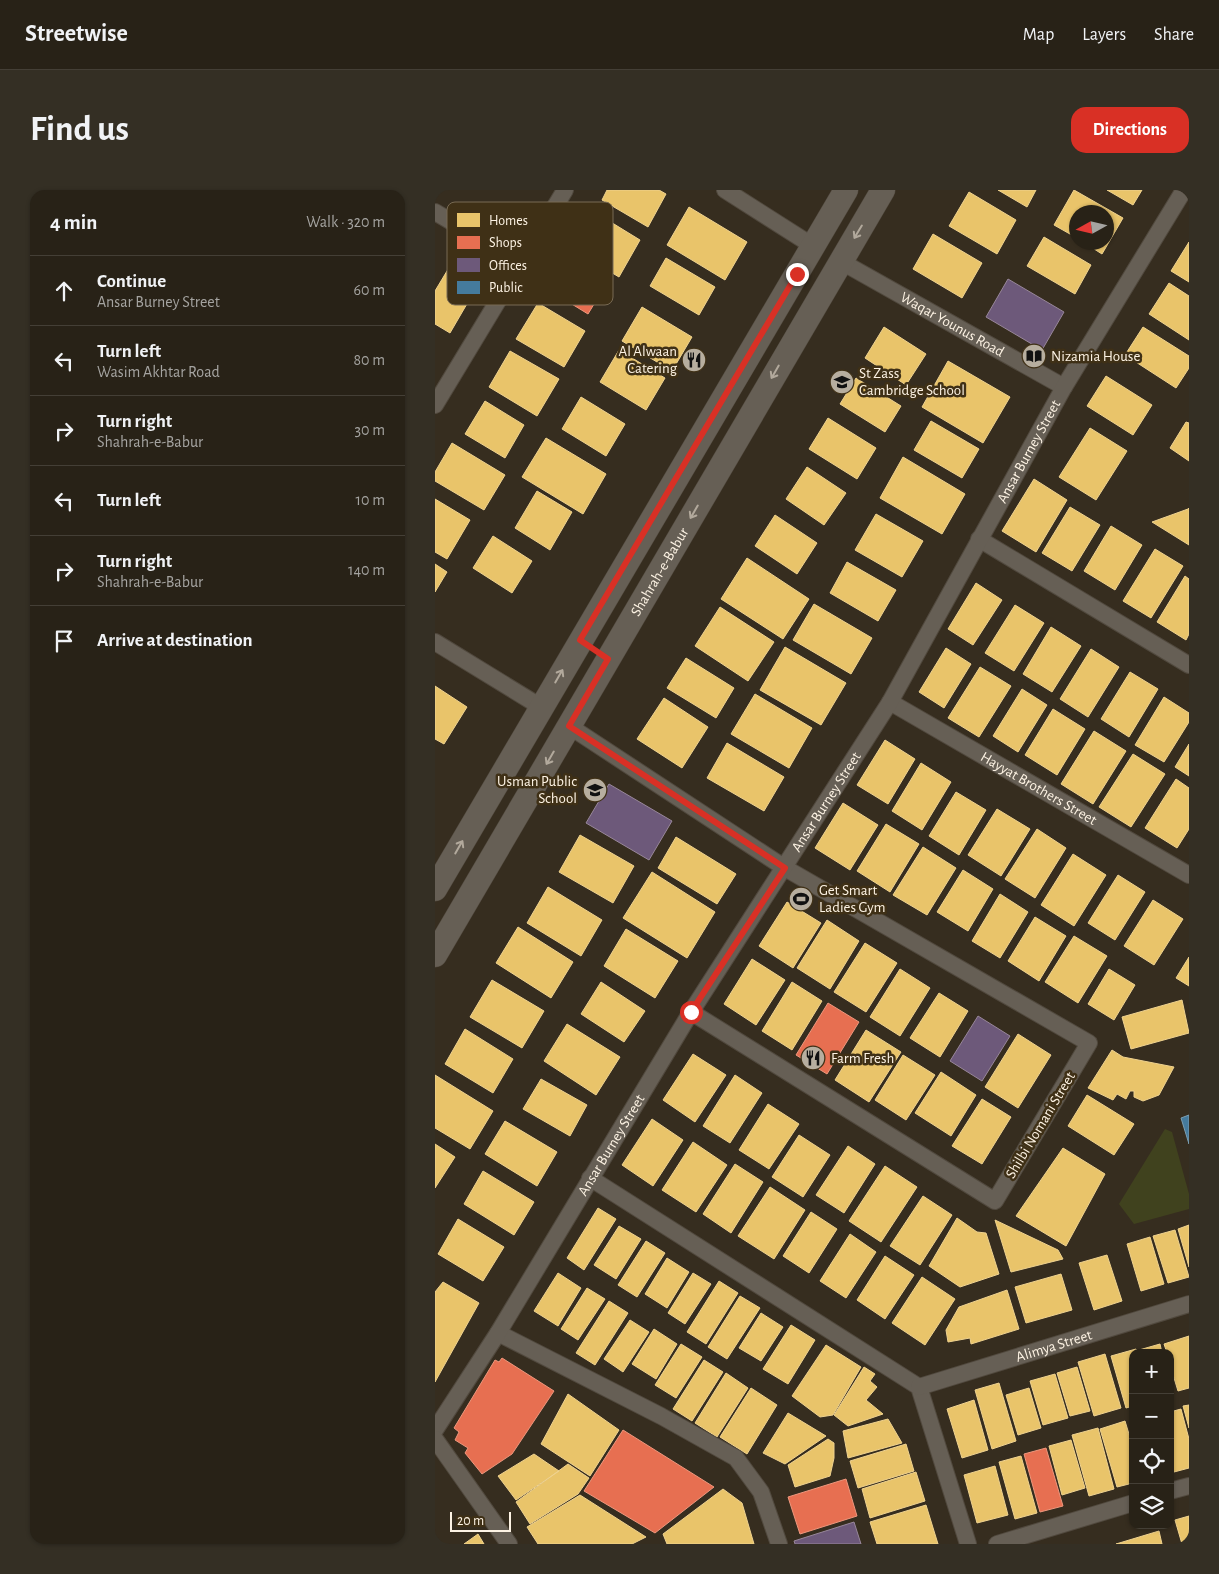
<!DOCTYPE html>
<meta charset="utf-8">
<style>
:root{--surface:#282217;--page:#342f24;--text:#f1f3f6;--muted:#a5a4a1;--line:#443f36;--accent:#d93025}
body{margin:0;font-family:"Alegreya Sans",sans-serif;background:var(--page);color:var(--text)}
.controls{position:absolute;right:15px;bottom:15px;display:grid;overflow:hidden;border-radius:10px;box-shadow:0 1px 4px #0004}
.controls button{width:45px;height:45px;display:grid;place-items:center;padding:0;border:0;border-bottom:1px solid var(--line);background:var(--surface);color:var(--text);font:25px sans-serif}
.compass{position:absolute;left:634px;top:15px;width:45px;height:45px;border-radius:50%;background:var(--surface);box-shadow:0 1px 4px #0004;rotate:262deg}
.scale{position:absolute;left:15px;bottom:12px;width:61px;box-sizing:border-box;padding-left:5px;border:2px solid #fdf3e4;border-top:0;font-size:14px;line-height:18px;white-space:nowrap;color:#fdf3e4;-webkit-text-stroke:4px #3f3016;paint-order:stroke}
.stop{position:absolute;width:15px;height:15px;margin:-11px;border:4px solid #d93025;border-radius:50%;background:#fff}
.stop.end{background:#d93025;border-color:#fff;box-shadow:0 1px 5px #0008}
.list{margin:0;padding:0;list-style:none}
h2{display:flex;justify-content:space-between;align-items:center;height:65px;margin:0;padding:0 20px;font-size:21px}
h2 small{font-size:16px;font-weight:400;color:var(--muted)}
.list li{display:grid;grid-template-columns:32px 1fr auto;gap:15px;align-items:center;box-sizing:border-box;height:70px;padding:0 20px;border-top:1px solid var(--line)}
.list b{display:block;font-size:19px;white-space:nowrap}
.list p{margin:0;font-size:16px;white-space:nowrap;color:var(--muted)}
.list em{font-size:16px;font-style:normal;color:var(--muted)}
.icon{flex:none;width:28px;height:28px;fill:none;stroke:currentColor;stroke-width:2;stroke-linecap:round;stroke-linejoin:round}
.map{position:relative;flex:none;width:754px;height:1354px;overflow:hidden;border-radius:15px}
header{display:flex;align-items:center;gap:30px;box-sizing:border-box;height:70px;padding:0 25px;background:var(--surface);border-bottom:1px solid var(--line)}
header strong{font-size:24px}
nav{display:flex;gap:28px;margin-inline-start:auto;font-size:18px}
.intro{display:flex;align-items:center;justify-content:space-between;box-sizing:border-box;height:120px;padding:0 30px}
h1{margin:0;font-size:35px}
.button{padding:12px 22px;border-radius:15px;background:var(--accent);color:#fff;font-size:18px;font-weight:700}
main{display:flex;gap:30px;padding:0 30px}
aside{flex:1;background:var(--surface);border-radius:15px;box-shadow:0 1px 4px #0004}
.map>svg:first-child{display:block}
.green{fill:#40421e}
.homes{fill:#e9c46a;stroke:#efd28f}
.shops{fill:#e76f51;stroke:#ee977d}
.offices{fill:#6d597a;stroke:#98879a}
.public{fill:#457b9d;stroke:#7c9fb2}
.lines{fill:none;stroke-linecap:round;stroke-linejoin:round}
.street-casing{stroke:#51493e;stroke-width:18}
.secondary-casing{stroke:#51493e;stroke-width:25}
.street{stroke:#665f55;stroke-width:16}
.secondary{stroke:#665f55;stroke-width:24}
.oneway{stroke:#b2a99c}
.route{stroke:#d93025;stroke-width:6}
.labels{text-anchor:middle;stroke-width:5;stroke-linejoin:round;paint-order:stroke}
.street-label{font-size:15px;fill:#fdf3e4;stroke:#3f3016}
.poi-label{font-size:15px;fill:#fdf3e4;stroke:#3f3016;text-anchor:start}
.key{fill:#3f3016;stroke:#786a54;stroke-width:1}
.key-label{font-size:14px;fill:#fdf3e4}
</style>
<header>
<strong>Streetwise</strong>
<nav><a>Map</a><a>Layers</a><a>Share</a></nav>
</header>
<div class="intro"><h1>Find us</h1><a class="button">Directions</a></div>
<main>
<aside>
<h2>4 min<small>Walk · 320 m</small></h2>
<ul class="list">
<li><svg class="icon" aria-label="ahead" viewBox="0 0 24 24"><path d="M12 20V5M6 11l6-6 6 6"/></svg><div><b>Continue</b><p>Ansar Burney Street</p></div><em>60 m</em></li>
<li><svg class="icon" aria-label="left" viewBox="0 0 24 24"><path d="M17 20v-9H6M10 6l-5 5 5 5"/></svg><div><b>Turn left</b><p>Wasim Akhtar Road</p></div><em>80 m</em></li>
<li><svg class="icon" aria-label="right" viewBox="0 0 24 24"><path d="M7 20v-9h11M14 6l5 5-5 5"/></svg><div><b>Turn right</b><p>Shahrah-e-Babur</p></div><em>30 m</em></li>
<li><svg class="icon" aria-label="left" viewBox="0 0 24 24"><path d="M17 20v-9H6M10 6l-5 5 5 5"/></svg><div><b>Turn left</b></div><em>10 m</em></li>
<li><svg class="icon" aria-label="right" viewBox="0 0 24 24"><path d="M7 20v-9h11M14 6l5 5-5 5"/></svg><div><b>Turn right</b><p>Shahrah-e-Babur</p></div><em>140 m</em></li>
<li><svg class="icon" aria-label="arrive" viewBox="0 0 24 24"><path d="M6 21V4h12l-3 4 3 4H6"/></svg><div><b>Arrive at destination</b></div></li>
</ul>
</aside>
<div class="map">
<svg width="754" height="1354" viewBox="0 0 754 1354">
<rect width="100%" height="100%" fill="#362d1f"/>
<path class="green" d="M730 939 737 942 754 1004V1019L699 1034 684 1014Z"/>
<path class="homes" d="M172 0H224L231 4 213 37 167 10Z
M563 0H601L592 17Z
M639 0 688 28 667 64 648 52H672V22H642V48L619 35Z
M672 0H707L698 15Z
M534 2 581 30 562 64 514 36Z
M254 17 312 52 290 90 232 55Z
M161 23 205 50 184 87 139 60Z
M498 44 547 73 527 108 478 79Z
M609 47 656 75 640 104 592 76Z
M754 52V92L736 81Z
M231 68 280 97 264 125 215 96Z
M18 71 47 88 15 143 0 134V101Z
M734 93 754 106V150L714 124Z
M103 113 150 141 129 177 81 149Z
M207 117 257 147 237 181 187 151Z
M449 137 491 164 471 195 430 168Z
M708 137 754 166V178L741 198 690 165Z
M184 160 230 188 211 220 165 192Z
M75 161 124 189 102 226 54 197Z
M513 171 575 207 548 253 487 217Z
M671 186 717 215 698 245 652 216Z
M421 188 466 216 450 242 405 214Z
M146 207 190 234 171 266 127 239Z
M50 211 89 235 70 268 30 244Z
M393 228 441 258 422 289 374 259Z
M496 231 544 259 527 288 479 260Z
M751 232 754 233V271L735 258Z
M655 238 692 261 661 310 624 287Z
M111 248 171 284 148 324 87 287Z
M17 253 70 285 49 320 0 291V282Z
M468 267 530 304 507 344 445 308Z
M372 277 411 303 389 335 351 309Z
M599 289 632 310 601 362 567 341Z
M102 301 137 322 115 360 80 338Z
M0 309 35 330 12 369 0 362Z
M635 317 665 335 637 381 607 363Z
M754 318V355L717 332 753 319Z
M441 324 488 351 467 387 420 360Z
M340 325 382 353 362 384 320 356Z
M676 336 707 355 680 400 649 381Z
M58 346 97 371 77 403 38 378Z
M720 359 748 376 716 428 688 411Z
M312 368 374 409 348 449 286 409Z
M412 372 461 400 443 431 395 403Z
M0 374 12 382 0 402Z
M750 386 754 389V444L751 450 722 432Z
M541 393 567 410 538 455 513 439Z
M379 414 437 448 416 484 358 450Z
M580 415 609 433 579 481 550 463Z
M285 417 339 452 313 491 260 456Z
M616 437 646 456 617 502 588 484Z
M350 457 411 493 386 535 325 500Z
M511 458 536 474 509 518 484 502Z
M656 459 684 477 653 527 625 509Z
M251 468 299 498 281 528 232 498Z
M545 477 576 496 544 547 513 528Z
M695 482 723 499 694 547 666 529Z
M0 496 32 517 9 554 0 549Z
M587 499 612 515 583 562 558 546Z
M320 504 377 538 354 578 296 544Z
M729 507 754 523V532L729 572 700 555Z
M229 508 273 537 247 578 202 549Z
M618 519 650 539 622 585 590 565Z
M659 541 691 561 658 614 626 594Z
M450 550 480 569 453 614 422 595Z
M292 553 349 587 329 621 272 588Z
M754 554V586L740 577Z
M698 564 730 584 696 637 664 617Z
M486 573 516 592 487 640 457 621Z
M741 589 754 598V639L742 658 710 638Z
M521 602 551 620 524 665 494 646Z
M408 613 443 635 415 680 380 658Z
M562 619 595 639 566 686 533 665Z
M451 634 484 654 455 702 422 681Z
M602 639 631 658 600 708 570 689Z
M145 645 199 676 178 713 124 682Z
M241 647 301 684 282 714 223 678Z
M488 657 521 678 492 725 458 705Z
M638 664 671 685 639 736 606 715Z
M528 680 558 699 533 741 502 722Z
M217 682 280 722 252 768 188 728Z
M683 685 710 702 680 750 653 733Z
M113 697 167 730 146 766 92 733Z
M565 704 593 722 565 768 537 751Z
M718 710 748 729 719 775 689 756Z
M352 712 386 733 358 778 324 756Z
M600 727 631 746 604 791 573 771Z
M392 730 424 751 395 799 362 778Z
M83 737 138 772 116 808 61 773Z
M191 739 243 771 220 808 169 776Z
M639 746 672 766 643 813 610 792Z
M430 753 462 773 431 822 399 802Z
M754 767V796L741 788Z
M317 769 350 790 321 835 289 814Z
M465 779 495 798 465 846 435 827Z
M674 779 700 795 679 830 653 814Z
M57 790 109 821 87 858 35 827Z
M166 792 210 821 189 852 146 824Z
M357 792 387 811 357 860 327 841Z
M504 803 533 821 505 867 475 848Z
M747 810 754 843 696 859 687 827Z
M132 834 185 867 161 905 109 871Z
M30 839 78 869 58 903 10 874Z
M431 840 466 862 434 912 400 890Z
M583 844 616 865 583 918 550 897Z
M677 860 688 867 739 877 724 905 708 911 699 907V901H695L691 909 682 904 678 910 653 898Z
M258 864 291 885 260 932 228 910Z
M468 865 500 885 471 930 440 910Z
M506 882 541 905 516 946 480 923Z
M0 885 58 921 35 959 0 938Z
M300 885 327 903 295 953 268 936Z
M106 889 152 915 135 946 88 919Z
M652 905 699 934 679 965 633 936Z
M547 909 576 927 547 974 517 956Z
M333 914 364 934 334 979 304 960Z
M217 929 248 950 218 996 187 975Z
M70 931 122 962 102 996 50 964Z
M364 945 395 965 368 1007 337 987Z
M258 952 292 975 261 1022 227 1000Z
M0 954 20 967 0 998Z
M413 956 440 974 409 1023 381 1005Z
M628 958 670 984 631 1056 581 1026Z
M300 974 328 992 296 1043 268 1024Z
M450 976 482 997 446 1052 414 1031Z
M48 981 99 1012 79 1045 29 1014Z
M335 997 370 1020 339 1069 303 1046Z
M488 1006 517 1025 485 1075 455 1056Z
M163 1018 181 1029 149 1080 132 1068Z
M376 1022 402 1039 374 1083 348 1066Z
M522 1028 542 1042 551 1043 564 1084 525 1097 494 1076Z
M23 1029 69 1057 48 1091 3 1064Z
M560 1030 623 1060 628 1069 576 1082Z
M754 1035V1077L743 1039Z
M184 1036 206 1049 181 1089 159 1075Z
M740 1040 754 1087 733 1093 718 1046Z
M415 1044 441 1062 411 1108 385 1091Z
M715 1047 729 1094 706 1101 692 1054Z
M211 1051 230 1063 202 1107 183 1095Z
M672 1065 687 1111 659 1120 644 1073Z
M450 1066 479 1085 450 1129 422 1110Z
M232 1068 254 1082 232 1118 210 1104Z
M123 1083 146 1098 123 1136 99 1121Z
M258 1083 276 1094 250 1134 233 1123Z
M626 1084 637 1120 591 1133 580 1097Z
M487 1087 520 1109 490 1155 457 1133Z
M284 1091 303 1103 271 1154 252 1142Z
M8 1092 44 1113 0 1192V1102Z
M152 1098 170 1109 143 1150 126 1139Z
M572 1100 584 1139 536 1154 535 1148 513 1152 511 1140 524 1117Z
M305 1106 325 1118 292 1169 273 1157Z
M174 1111 193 1123 160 1175 141 1163Z
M326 1123 348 1137 326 1171 304 1158Z
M195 1130 214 1142 188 1182 169 1169Z
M356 1135 380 1150 353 1194 328 1179Z
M219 1139 242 1154 221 1189 197 1174Z
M754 1146V1198L743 1201 735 1175V1163H732L729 1154Z
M246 1154 267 1167 241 1208 220 1195Z
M725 1154 727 1163H704V1160Z
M391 1155 426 1177 398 1225 385 1227 357 1206Z
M701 1159 702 1163H698V1216L691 1218 676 1166Z
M670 1164 686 1218 659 1226 643 1172Z
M269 1170 288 1182 257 1231 238 1219Z
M429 1177 440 1184 435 1191 442 1197 431 1210 448 1224 413 1236 399 1225Z
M642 1177 655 1221 635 1226 622 1183Z
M291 1183 313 1198 282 1247 260 1233Z
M620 1184 633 1228 608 1235 595 1191Z
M564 1193 581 1251 557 1259 540 1200Z
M316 1198 342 1215 312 1264 285 1247Z
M594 1198 606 1238 583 1245 571 1205Z
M133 1204 184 1240 155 1286 106 1254Z
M539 1210 553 1260 527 1268 512 1219Z
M754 1215V1238L748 1216Z
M746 1219 754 1249V1278L739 1282 735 1268V1222Z
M353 1223 391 1246 350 1274 328 1263Z
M453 1229 467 1253 413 1268 408 1241Z
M690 1231 698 1257V1293L682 1297 665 1239Z
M663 1238 679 1299 654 1306 637 1245Z
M393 1249 399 1253V1268L395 1286 360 1297 353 1275Z
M636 1250 650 1298 627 1305 614 1256Z
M471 1254 479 1281 423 1298 415 1271Z
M99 1264 124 1281 81 1310 63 1286Z
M586 1266 602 1323 580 1329 564 1272Z
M133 1274 154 1288 143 1304 95 1334 81 1312Z
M560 1276 573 1325 542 1333 529 1285Z
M481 1282 490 1311 435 1328 427 1299Z
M288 1299 307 1313 319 1354H232L228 1344Z
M145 1305 211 1347 197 1354H103L92 1337Z
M491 1315 503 1354H442L435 1332Z
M754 1326V1354H747L740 1330Z
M724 1341 727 1354H681Z
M43 1344 49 1354H29Z"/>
<path class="shops" d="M133 67 173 91 153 124 114 100Z
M393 813 424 832 392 884 361 865Z
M67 1168 119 1201 77 1264 47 1284 30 1263 33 1258 20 1250 24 1242 19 1238 60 1170 64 1172Z
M188 1240 279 1297 220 1343 149 1301Z
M611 1258 628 1316 605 1322 589 1264Z
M411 1289 422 1326 365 1344 353 1307Z"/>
<path class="offices" d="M573 89 629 122 607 160 551 127Z
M174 594 237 631 214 670 151 633Z
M543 826 575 846 547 891 515 871Z
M419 1332 426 1354H360L359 1351Z"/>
<path class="public" d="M754 925V954L746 928Z"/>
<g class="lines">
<g class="street-casing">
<g id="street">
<path d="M290 0 378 56"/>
<path d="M0 22 86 73"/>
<path id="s1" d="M405 71 629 197"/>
<path d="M0 215 130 0"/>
<path d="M544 349 754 475"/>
<path d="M0 452 106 517"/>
<path id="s2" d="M455 512 754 685"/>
<path d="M134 536 350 678 654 853 560 1011 256 822"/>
<path d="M155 988 484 1197 533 1354"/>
<path d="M63 1143 226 1226 301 1268 326 1302 344 1354"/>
<path id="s3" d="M484 1197 754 1114"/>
<path id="s4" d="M0 1240 63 1143 256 822 455 512 629 197 749 0"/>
<path d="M0 1249 74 1354"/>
<path d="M735 1301 754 1296"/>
<path d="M562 1354 698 1313"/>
</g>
</g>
<g class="secondary-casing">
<g id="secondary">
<path d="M0 699 411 0"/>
<path id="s5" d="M0 765 448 0"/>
</g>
</g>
<use href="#street" class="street"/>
<use href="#secondary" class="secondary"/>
</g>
<defs><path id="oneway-shaft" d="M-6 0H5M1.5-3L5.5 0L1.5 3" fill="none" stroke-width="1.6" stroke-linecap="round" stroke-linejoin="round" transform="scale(1.25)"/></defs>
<g class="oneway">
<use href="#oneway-shaft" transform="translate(423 42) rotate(121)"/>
<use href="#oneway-shaft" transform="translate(340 182) rotate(120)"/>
<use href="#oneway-shaft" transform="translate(259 322) rotate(120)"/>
<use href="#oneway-shaft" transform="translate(124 486) rotate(-60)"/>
<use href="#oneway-shaft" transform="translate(115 568) rotate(120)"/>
<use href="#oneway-shaft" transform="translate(24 657) rotate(-60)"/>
</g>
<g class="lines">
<path class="route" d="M256 822 350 678 134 536 173 469 145 450 362 84"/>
</g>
<defs>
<g id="library-disc" transform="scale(1.25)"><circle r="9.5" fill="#b7ae9f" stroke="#3f3016"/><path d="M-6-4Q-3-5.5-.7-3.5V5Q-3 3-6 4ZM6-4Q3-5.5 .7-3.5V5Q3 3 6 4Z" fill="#111"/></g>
<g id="restaurant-disc" transform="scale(1.25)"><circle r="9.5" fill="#b7ae9f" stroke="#3f3016"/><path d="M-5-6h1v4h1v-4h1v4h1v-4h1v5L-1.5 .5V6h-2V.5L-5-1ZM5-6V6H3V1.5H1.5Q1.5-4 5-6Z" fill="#111"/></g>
<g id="school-disc" transform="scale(1.25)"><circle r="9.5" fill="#b7ae9f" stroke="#3f3016"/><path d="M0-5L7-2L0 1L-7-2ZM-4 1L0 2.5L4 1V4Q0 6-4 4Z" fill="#111"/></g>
<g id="stadium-disc" transform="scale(1.25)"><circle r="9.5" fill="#b7ae9f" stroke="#3f3016"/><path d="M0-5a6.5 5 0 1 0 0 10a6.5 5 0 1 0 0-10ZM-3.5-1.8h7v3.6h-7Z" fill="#111"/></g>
</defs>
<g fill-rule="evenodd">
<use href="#library-disc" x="599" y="166"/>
<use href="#restaurant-disc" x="259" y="170"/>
<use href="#school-disc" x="407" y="192"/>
<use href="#school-disc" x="160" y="600"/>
<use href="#stadium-disc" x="366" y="709"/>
<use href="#restaurant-disc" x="378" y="868"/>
</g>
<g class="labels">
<g class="street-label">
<text dy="5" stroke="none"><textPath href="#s1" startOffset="129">Waqar Younus Road</textPath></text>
<text dy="5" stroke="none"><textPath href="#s4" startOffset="1145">Ansar Burney Street</textPath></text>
<text dy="5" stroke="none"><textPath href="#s5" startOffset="444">Shahrah-e-Babur</textPath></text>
<text dy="5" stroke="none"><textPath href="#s2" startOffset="172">Hayyat Brothers Street</textPath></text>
<text dy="5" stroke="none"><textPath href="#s4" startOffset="740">Ansar Burney Street</textPath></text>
<text transform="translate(605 935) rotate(-59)" y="5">Shilbi Nomani Street</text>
<text dy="5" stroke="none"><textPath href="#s4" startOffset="335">Ansar Burney Street</textPath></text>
<text dy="5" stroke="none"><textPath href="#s3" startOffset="141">Alimya Street</textPath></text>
</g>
<g class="poi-label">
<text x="242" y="166" text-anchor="end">Al Alwaan<tspan x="242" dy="17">Catering</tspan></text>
<text x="616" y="171">Nizamia House</text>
<text x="424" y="188">St Zass<tspan x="424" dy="17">Cambridge School</tspan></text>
<text x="142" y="596" text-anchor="end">Usman Public<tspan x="142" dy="17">School</tspan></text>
<text x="384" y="705">Get Smart<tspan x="384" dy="17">Ladies Gym</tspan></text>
<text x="396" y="873">Farm Fresh</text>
</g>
</g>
<rect x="12" y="12" width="166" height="103" rx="8" class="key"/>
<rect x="22" y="23" width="23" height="14" fill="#e9c46a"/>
<rect x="22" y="46" width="23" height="13" fill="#e76f51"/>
<rect x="22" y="68" width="23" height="14" fill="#6d597a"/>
<rect x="22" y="91" width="23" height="13" fill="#457b9d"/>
<g class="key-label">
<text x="54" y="35">Homes</text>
<text x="54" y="57">Shops</text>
<text x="54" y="80">Offices</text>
<text x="54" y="102">Public</text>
</g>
</svg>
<div class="controls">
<button>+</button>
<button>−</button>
<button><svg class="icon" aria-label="locate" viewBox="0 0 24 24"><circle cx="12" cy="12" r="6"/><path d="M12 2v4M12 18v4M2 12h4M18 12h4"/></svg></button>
<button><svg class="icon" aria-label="layers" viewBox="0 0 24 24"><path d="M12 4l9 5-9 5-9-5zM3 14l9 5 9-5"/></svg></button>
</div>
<svg class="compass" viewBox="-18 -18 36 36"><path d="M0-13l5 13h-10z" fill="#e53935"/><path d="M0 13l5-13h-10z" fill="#a5a4a1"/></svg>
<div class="scale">20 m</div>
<div class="stop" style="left:256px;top:822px"></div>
<div class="stop end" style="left:362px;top:84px"></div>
</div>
</main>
